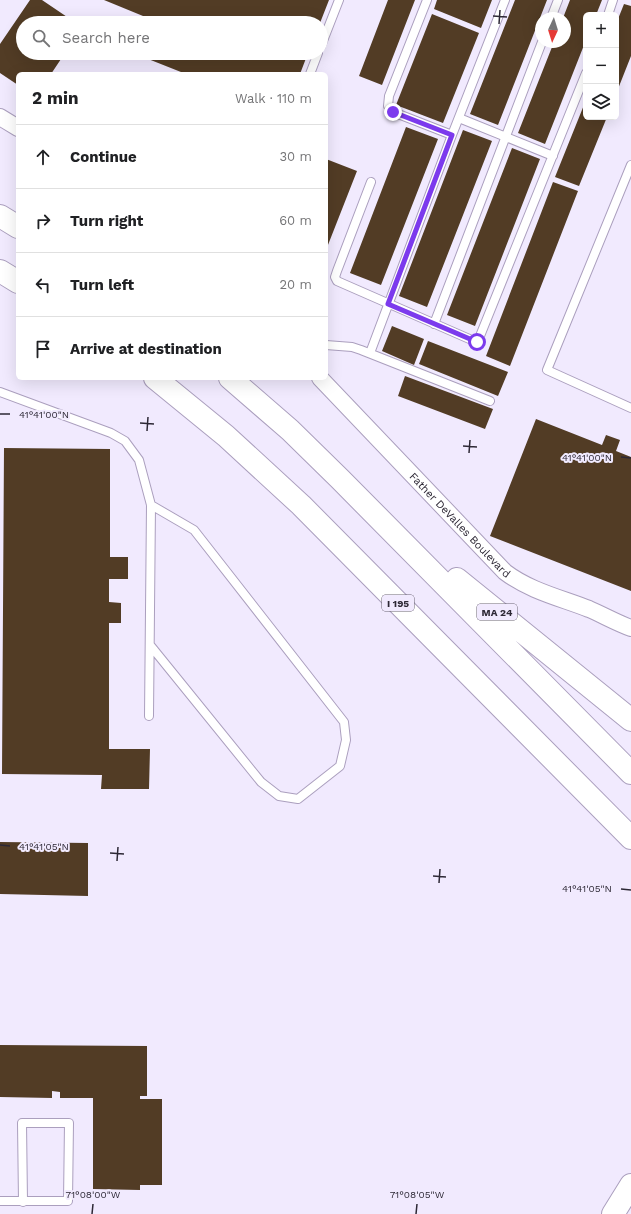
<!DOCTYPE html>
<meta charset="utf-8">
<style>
:root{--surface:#fff;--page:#f6f6f6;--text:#202124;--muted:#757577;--line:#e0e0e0}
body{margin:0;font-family:"Work Sans",sans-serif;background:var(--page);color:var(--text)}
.controls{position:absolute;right:12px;top:12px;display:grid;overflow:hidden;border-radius:6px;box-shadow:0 4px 16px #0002}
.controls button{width:36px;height:36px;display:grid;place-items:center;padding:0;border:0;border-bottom:1px solid var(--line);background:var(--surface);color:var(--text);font:20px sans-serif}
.compass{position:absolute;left:535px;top:12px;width:36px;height:36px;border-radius:50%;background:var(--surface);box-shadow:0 4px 16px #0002;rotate:184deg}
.stop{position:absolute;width:12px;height:12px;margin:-9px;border:3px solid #7c3aed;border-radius:50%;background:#fff}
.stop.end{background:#7c3aed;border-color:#fff;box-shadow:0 1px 4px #0008}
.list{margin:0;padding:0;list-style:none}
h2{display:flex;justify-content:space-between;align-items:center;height:52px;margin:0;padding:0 16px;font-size:17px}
h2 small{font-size:13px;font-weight:400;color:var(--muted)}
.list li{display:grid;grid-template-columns:26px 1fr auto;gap:12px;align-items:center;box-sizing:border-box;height:64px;padding:0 16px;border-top:1px solid var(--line)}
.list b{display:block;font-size:15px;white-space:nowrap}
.list em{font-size:13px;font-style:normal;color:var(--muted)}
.icon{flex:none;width:22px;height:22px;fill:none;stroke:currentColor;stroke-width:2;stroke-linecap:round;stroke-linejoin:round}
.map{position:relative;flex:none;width:631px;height:1214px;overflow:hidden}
.search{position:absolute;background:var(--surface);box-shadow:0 4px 16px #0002;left:16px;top:16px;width:312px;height:44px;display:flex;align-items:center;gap:10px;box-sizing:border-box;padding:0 14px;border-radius:22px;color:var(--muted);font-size:15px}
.panel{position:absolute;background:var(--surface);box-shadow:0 4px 16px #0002;left:16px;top:72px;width:312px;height:308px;border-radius:6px}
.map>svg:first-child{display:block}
.building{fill:#523c25}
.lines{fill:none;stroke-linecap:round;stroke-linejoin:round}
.service-casing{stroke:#ab9fbe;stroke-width:10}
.minor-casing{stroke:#ab9fbe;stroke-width:18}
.motorway-casing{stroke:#ab9fbe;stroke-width:24}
.service{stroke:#fff;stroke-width:8}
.minor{stroke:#fff;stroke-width:16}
.motorway{stroke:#fff;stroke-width:22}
.route{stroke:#7c3aed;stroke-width:5}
.ticks{fill:none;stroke:#2d2835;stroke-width:1.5}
.labels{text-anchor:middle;stroke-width:4;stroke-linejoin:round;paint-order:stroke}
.shield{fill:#f1eafe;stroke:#686271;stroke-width:1}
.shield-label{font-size:10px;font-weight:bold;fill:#2d2835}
.street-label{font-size:11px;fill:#2d2835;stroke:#f1eafe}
.ticks-label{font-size:10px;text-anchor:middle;fill:#2d2835;stroke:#f1eafe;stroke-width:4;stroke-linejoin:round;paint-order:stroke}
</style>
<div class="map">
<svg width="631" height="1214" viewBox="0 0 631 1214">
<rect width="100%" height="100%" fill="#f1eafe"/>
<path class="building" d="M30 0H42L76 23H23V53H65L51 74H18V85L0 73V44Z
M104 0H329L320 23H140L143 16Z
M388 0H415L382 85 359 76Z
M437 0H492L481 28 434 9Z
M515 0H547L498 125 470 114Z
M570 0H602L596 15H586V40L545 144 518 133 554 42H565V18H563Z
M624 4 631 6V56L616 94V24Z
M432 14 479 33 443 123 396 105Z
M133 53H308L300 74H186Z
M586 100V117H607L579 186 555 177Z
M406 127 438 139 381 285 350 273Z
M463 130 492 141 427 307 399 296Z
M512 148 540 159 475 326 447 315Z
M326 159 357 171 326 250Z
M553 182 578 191 510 366 486 356Z
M392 326 424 339 414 365 382 351Z
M428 341 508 372 498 396 419 364Z
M405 376 493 409 485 429 398 396Z
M536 419 602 445 606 435 620 440 616 451 631 457V591L490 536Z
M4 448 110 449V557H128V579H109V602L121 603V623H109V749H150L149 789H101L102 775 2 774Z
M0 842 88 843V896L0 894Z
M0 1045 147 1046V1096H140V1099H162V1185H140V1190L93 1189V1098H60V1092L52 1091V1098L0 1097Z"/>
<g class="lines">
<g class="service-casing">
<path id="service" d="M427 0 389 96 388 106 393 112 452 135
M608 15 613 0
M551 18 558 0
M321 46 339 0
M310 74 318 53
M459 118 553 156
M631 165 547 370 631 408
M371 182 337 271 335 277 337 281 474 341H478L586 73
M434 324 542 42
M326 345 352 347 361 350 490 401
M370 353 452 135 505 0
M0 392 111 433 125 441 139 460 151 505 149 716
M150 645 261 782 279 796 298 799 340 766 346 740 344 722 194 530 151 505
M0 1201H68L69 1123H22L23 1202"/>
</g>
<g class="minor-casing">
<g id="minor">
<path d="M0 117 18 128"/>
<path id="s1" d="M320 378 505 572C530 591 561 598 589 609 603 615 617 623 631 628"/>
</g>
</g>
<g class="motorway-casing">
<path id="motorway" d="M0 216 18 227
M0 271 18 282
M155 378 226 436 301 505 631 838
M230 378 290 430 340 479 631 773
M457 579 631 720
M613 1214 631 1185"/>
</g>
<use href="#service" class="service"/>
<use href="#minor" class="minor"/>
<use href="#motorway" class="motorway"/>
</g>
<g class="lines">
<path class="route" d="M393 112 452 135 388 304 477 342"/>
</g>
<path class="ticks" d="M493 16 507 17M499 24 500 10M0 414H10M140 423 154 424M147 431 148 417M463 446 477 447M469 453 470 440M621 457 631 458M0 845 10 846M110 853 124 854M117 861 118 847M433 876 446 877M439 883 440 869M621 889 631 890M92 1214 93 1204M416 1214 417 1204"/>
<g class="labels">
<g class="shield">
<rect x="382" y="595" width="32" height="16" rx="3"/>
<rect x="477" y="604" width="40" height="16" rx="3"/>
</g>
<g class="shield-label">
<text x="398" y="607">I 195</text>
<text x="497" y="616">MA 24</text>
</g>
<g class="street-label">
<text dy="4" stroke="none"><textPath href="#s1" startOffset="203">Father DeValles Boulevard</textPath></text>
</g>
</g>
<g class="ticks-label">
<text x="44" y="418">41°41'00"N</text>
<text x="587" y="461">41°41'00"N</text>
<text x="44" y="850">41°41'05"N</text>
<text x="587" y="892">41°41'05"N</text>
<text x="93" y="1198">71°08'00"W</text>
<text x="417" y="1198">71°08'05"W</text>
</g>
</svg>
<div class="controls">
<button>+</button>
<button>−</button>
<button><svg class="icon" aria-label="layers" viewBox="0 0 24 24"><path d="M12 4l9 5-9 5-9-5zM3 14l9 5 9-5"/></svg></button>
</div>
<svg class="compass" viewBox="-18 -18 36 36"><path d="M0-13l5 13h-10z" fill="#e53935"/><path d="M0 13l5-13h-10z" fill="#757577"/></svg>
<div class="stop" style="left:477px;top:342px"></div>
<div class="stop end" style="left:393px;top:112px"></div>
<div class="search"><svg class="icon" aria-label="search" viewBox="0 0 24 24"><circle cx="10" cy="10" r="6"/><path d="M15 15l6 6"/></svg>Search here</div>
<section class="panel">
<h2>2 min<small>Walk · 110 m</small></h2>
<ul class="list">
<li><svg class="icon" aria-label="ahead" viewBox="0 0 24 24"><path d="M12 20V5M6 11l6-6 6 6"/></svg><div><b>Continue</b></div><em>30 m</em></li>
<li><svg class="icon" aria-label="right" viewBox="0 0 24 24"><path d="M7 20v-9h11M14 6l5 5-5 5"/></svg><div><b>Turn right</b></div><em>60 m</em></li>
<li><svg class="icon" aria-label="left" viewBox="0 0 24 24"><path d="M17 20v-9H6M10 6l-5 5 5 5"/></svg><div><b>Turn left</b></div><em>20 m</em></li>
<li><svg class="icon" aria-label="arrive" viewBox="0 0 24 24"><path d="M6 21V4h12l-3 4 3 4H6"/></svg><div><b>Arrive at destination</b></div></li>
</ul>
</section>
</div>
